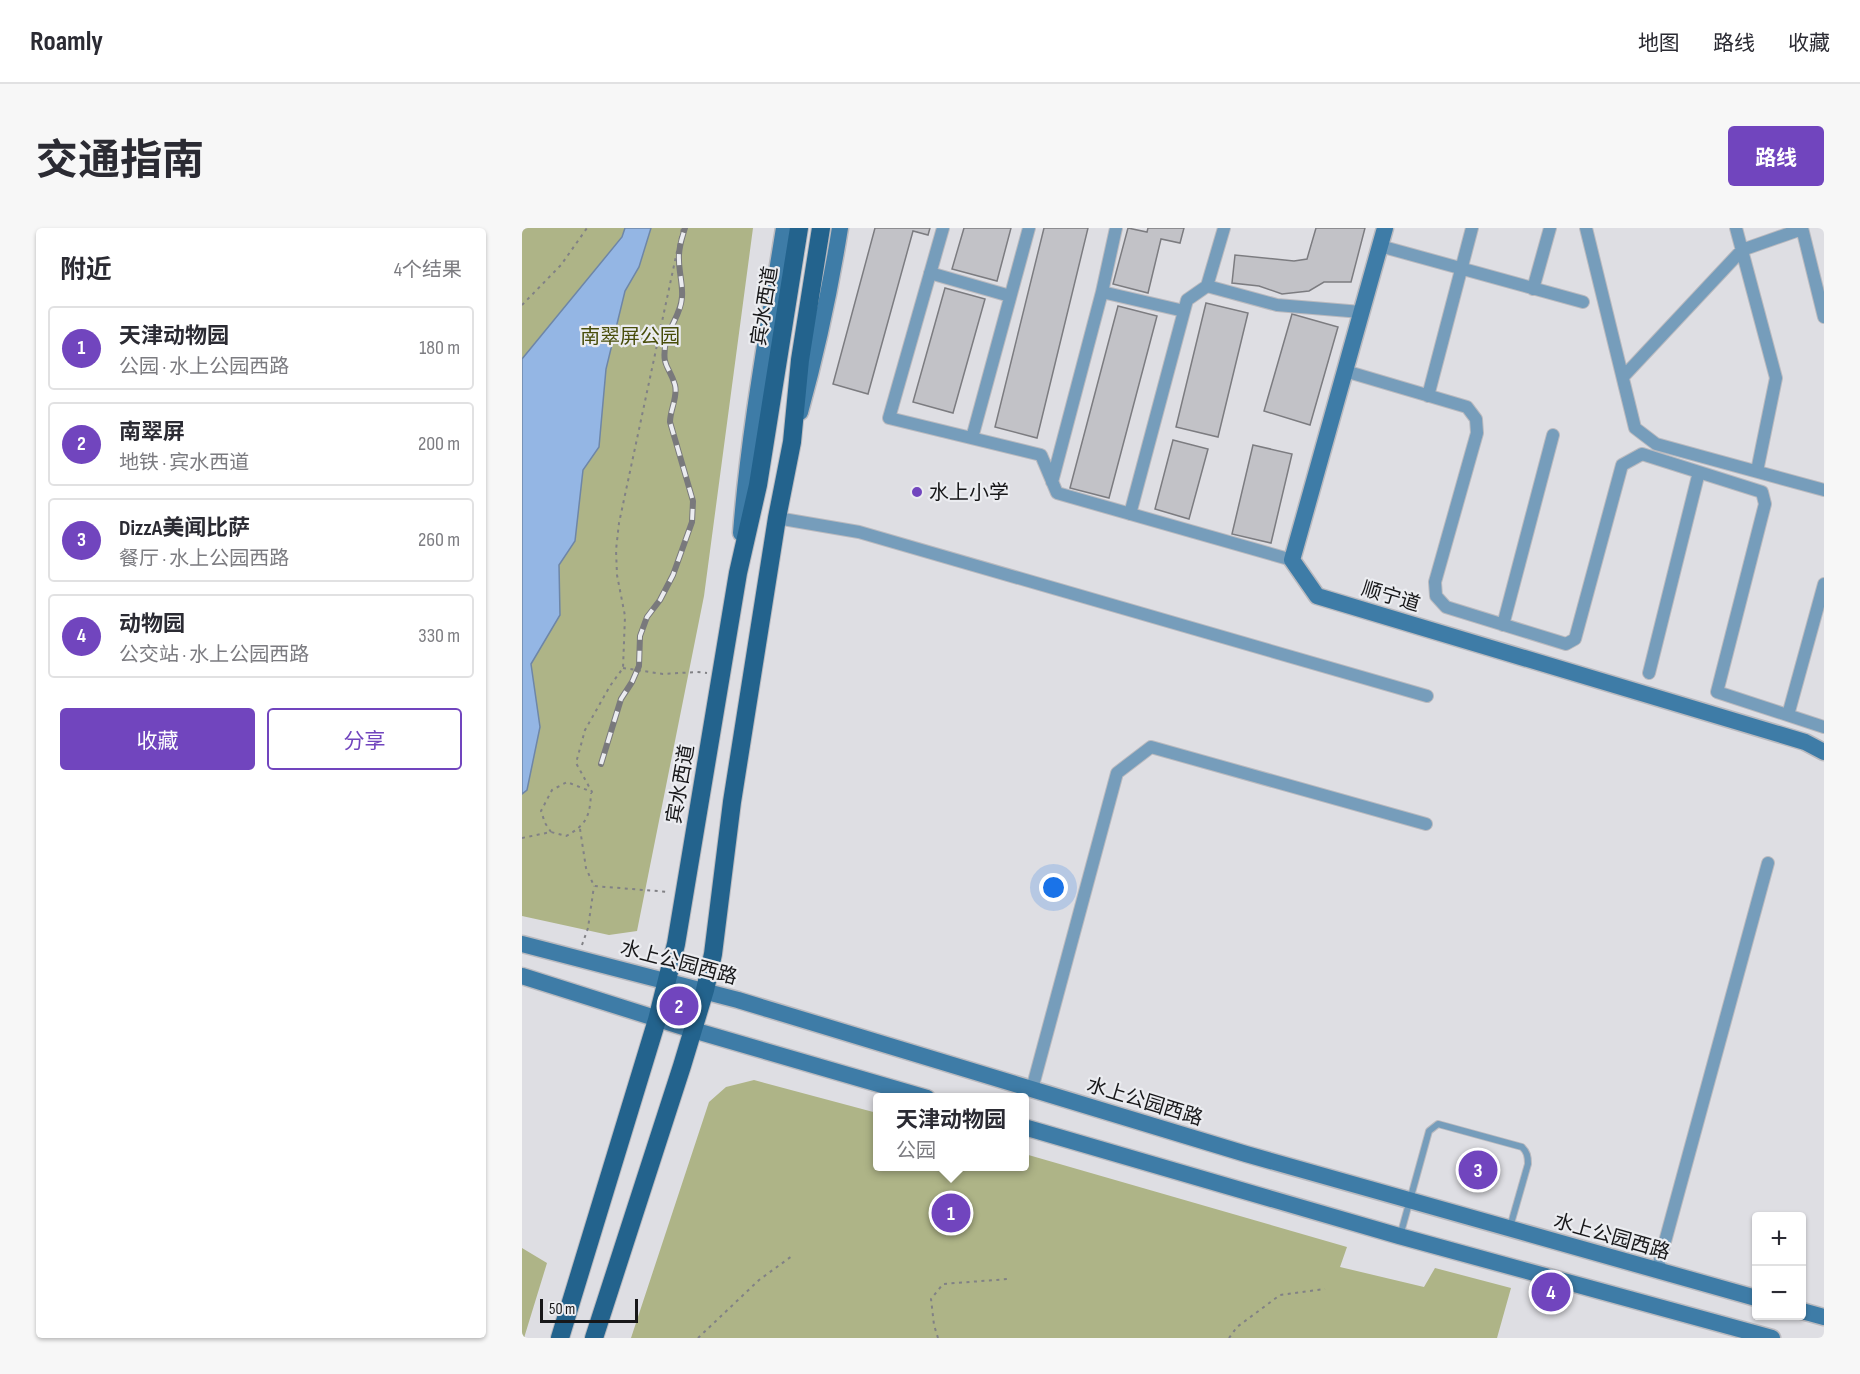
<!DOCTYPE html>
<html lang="zh">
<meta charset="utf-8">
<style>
:root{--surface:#fff;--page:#f7f7f7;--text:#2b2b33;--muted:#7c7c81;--line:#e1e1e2;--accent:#7145be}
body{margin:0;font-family:"Sofia Sans Condensed","Noto Sans SC",sans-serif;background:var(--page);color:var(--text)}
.controls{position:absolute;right:18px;bottom:18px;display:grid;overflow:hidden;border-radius:6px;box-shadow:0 2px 4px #0004}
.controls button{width:54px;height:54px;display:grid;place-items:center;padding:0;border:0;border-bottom:2px solid var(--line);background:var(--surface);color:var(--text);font:30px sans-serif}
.scale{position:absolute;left:18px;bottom:15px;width:98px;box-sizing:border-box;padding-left:6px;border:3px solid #171719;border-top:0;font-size:16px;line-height:21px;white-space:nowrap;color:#171719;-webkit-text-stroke:4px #ebecf0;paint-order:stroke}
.you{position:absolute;left:532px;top:660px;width:21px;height:21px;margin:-15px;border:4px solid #fff;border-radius:50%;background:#1a73e8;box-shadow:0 0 0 9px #1a73e833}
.badge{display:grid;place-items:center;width:39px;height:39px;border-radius:50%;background:var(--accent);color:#fff;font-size:20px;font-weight:700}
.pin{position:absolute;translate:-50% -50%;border:3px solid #fff;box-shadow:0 2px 6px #0006}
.popup{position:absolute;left:351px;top:865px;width:156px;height:78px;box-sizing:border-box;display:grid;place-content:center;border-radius:6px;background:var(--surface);filter:drop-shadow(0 2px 4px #0005);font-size:20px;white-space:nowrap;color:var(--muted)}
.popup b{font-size:22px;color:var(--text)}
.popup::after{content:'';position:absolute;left:50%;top:100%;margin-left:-12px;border:12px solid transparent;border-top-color:var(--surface)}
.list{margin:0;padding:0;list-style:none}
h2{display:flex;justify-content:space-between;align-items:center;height:78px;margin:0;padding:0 24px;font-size:26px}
h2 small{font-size:20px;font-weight:400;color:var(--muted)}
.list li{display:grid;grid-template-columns:39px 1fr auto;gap:18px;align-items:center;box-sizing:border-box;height:84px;margin:0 12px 12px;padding:0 12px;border:2px solid var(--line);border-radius:6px}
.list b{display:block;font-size:22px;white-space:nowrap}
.list p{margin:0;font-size:20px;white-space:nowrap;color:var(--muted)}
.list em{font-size:20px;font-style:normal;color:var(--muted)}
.actions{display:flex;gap:12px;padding:18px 24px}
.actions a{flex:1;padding:14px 0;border:2px solid var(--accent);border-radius:6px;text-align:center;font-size:21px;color:var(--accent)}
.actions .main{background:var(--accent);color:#fff}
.map{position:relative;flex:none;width:1302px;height:1110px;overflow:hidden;border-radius:6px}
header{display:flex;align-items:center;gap:36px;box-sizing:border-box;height:84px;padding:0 30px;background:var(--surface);border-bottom:2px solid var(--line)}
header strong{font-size:28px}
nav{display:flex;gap:33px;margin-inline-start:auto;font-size:21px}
.intro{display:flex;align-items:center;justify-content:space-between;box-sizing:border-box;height:144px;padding:0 36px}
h1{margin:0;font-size:42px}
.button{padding:15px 27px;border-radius:6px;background:var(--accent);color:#fff;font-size:21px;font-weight:700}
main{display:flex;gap:36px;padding:0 36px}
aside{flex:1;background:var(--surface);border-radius:6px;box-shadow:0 2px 4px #0004}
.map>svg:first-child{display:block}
.green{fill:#aeb487}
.water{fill:#94b6e4;stroke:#6e86a7;stroke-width:1.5}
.building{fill:#c2c2c7;stroke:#7c7c80;stroke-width:1.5}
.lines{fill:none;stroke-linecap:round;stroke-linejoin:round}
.lane-casing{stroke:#bababf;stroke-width:8}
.street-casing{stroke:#bababf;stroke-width:14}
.secondary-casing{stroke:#bababf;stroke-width:19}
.primary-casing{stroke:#bababf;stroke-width:20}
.path{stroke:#818185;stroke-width:2;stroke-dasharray:3 4.5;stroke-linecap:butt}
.lane{stroke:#769dbb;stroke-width:6}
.street{stroke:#769dbb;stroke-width:12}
.secondary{stroke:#3e7ca7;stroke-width:16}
.primary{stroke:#23638d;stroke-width:18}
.rail-casing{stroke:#79797c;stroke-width:6}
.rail{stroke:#ebecf0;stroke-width:4;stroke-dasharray:11;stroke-linecap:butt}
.poi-dot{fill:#7145be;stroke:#ebecf0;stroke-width:2}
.labels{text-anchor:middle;stroke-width:4.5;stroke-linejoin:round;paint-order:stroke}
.street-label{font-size:20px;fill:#171719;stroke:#ebecf0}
.park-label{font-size:20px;fill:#494e0b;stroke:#ebecf0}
.poi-label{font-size:20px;fill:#171719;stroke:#ebecf0;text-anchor:start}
</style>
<header>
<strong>Roamly</strong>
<nav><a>地图</a><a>路线</a><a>收藏</a></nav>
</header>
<div class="intro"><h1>交通指南</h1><a class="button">路线</a></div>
<main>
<aside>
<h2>附近<small>4个结果</small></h2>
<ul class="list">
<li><span class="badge">1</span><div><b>天津动物园</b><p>公园 · 水上公园西路</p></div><em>180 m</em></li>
<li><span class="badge">2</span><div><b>南翠屏</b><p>地铁 · 宾水西道</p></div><em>200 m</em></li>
<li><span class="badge">3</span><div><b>DizzA美闻比萨</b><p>餐厅 · 水上公园西路</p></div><em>260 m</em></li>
<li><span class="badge">4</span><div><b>动物园</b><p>公交站 · 水上公园西路</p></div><em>330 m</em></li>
</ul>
<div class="actions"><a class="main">收藏</a><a>分享</a></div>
</aside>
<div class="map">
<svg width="1302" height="1110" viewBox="0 0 1302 1110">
<rect width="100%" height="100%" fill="#dedee3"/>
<path class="green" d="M0 0H231L182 368 115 703 87 707 0 688Z
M232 852 355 885 356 938H502L503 926 825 1019 818 1039 902 1059 913 1040 989 1060 975 1110H109L187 874 204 859Z
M0 1020 25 1035 2 1110H0Z"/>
<path class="water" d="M103 0H129L117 39 103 63 84 141 77 219 61 242 53 313 37 337 38 387 9 436 18 499 5 562 0 566V131L100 9Z"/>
<path class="building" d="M353 0H408L406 7 391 3 346 166 311 156Z
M442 0H489L475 53 430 41Z
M522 0H566L515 210 473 199Z
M606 0 625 4 626 0H662L658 15 639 11 626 65 591 56Z
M794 0H843L829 54H802L787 63 760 66 737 58 710 55 713 27 772 33 785 31Z
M423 60 463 71 431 185 391 174Z
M684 75 726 85 696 209 654 199Z
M596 78 635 88 587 270 548 260Z
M770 86 816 99 788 197 742 183Z
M651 212 686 221 667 291 633 281Z
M731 217 770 226 749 315 710 306Z"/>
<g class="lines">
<g class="lane-casing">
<path id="lane" d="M878 1008 907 903 916 896 1000 919C1005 924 1006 928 1006 936L988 999"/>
</g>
<g class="street-casing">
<path id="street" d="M421 0 367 190 519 227 535 265 770 332
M702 0 685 58 755 77 839 84
M1064 0 1113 200 1134 216 1302 262
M1214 0 1254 150 1235 243
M1280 0 1302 89
M858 18 1061 74
M408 45 488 68
M1011 61 1028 0
M580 64 594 0
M823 143 945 179 954 191 955 205 913 354 914 368 924 379 1044 416 1053 411 1100 237 1120 226 1240 264 1243 276 1195 464 1302 499
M1101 149 1220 22 1280 1
M906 168 950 0
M450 210 507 0
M530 254 580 64 662 83
M608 286 665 72 685 58
M255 290 337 304 905 468
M981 397 1031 207
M1127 445 1177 244
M1266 487 1302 356
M510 861 595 545 629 519 904 596
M1135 1043 1246 635"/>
</g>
<g class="secondary-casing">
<path id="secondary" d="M863 0 770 332 795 368 1283 514 1302 524
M278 184C295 123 308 62 318 0
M219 305C227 203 246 101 262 0
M0 716 216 772 724 926 1234 1070
M0 748 171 802 405 870
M502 899 877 1008 1250 1110
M1280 1083 1302 1089"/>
</g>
<g class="primary-casing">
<path id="primary" d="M38 1110 135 792 154 716 216 345 236 257 277 0
M72 1110 160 838 183 762 191 726 210 574 255 290 270 214 278 132 299 0"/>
</g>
<path class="path" d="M0 77 39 37 65 0
M101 440 141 446 175 444 185 445
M58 601 64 640 72 658 147 664
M29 604 23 595 19 583 30 562 45 554 70 564 54 535 63 502 88 458 101 440 103 388 95 347 94 322 97 295 160 0
M0 610 29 604 44 608C65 597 68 587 69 565
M60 717 66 700 72 658
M176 1110 237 1052 270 1028
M416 1110 412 1097 409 1071 421 1056 486 1051
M707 1110 715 1099 758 1067 803 1061"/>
<use href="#lane" class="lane"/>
<use href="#street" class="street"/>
<use href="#secondary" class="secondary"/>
<use href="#primary" class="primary"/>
<g class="rail-casing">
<path id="rail" d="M79 536 99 471 110 454 117 438 118 408 125 389 138 372 151 347 170 294 171 273 148 194C148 182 156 169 153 157 147 137 139 139 144 113 148 97 159 86 160 69 161 57 157 44 157 32 156 21 160 10 163 0"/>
</g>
<use href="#rail" class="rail"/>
</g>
<circle class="poi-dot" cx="395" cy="264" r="6"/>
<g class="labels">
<g class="street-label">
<text transform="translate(242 78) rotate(-81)" y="7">宾水西道</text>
<text transform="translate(869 368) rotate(17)" y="7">顺宁道</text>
<text transform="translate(158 556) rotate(-80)" y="7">宾水西道</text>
<text transform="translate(157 734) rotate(15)" y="7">水上公园西路</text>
<text transform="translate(623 873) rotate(17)" y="7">水上公园西路</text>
<text transform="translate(1090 1008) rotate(16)" y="7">水上公园西路</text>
</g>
<g class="park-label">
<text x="108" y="115">南翠屏公园</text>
</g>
<g class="poi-label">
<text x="407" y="271">水上小学</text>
</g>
</g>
</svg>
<div class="controls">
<button>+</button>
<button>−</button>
</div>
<div class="scale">50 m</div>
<div class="you"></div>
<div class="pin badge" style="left:429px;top:985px">1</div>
<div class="popup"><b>天津动物园</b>公园</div>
<div class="pin badge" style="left:157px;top:778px">2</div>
<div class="pin badge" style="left:956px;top:942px">3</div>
<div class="pin badge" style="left:1029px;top:1064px">4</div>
</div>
</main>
